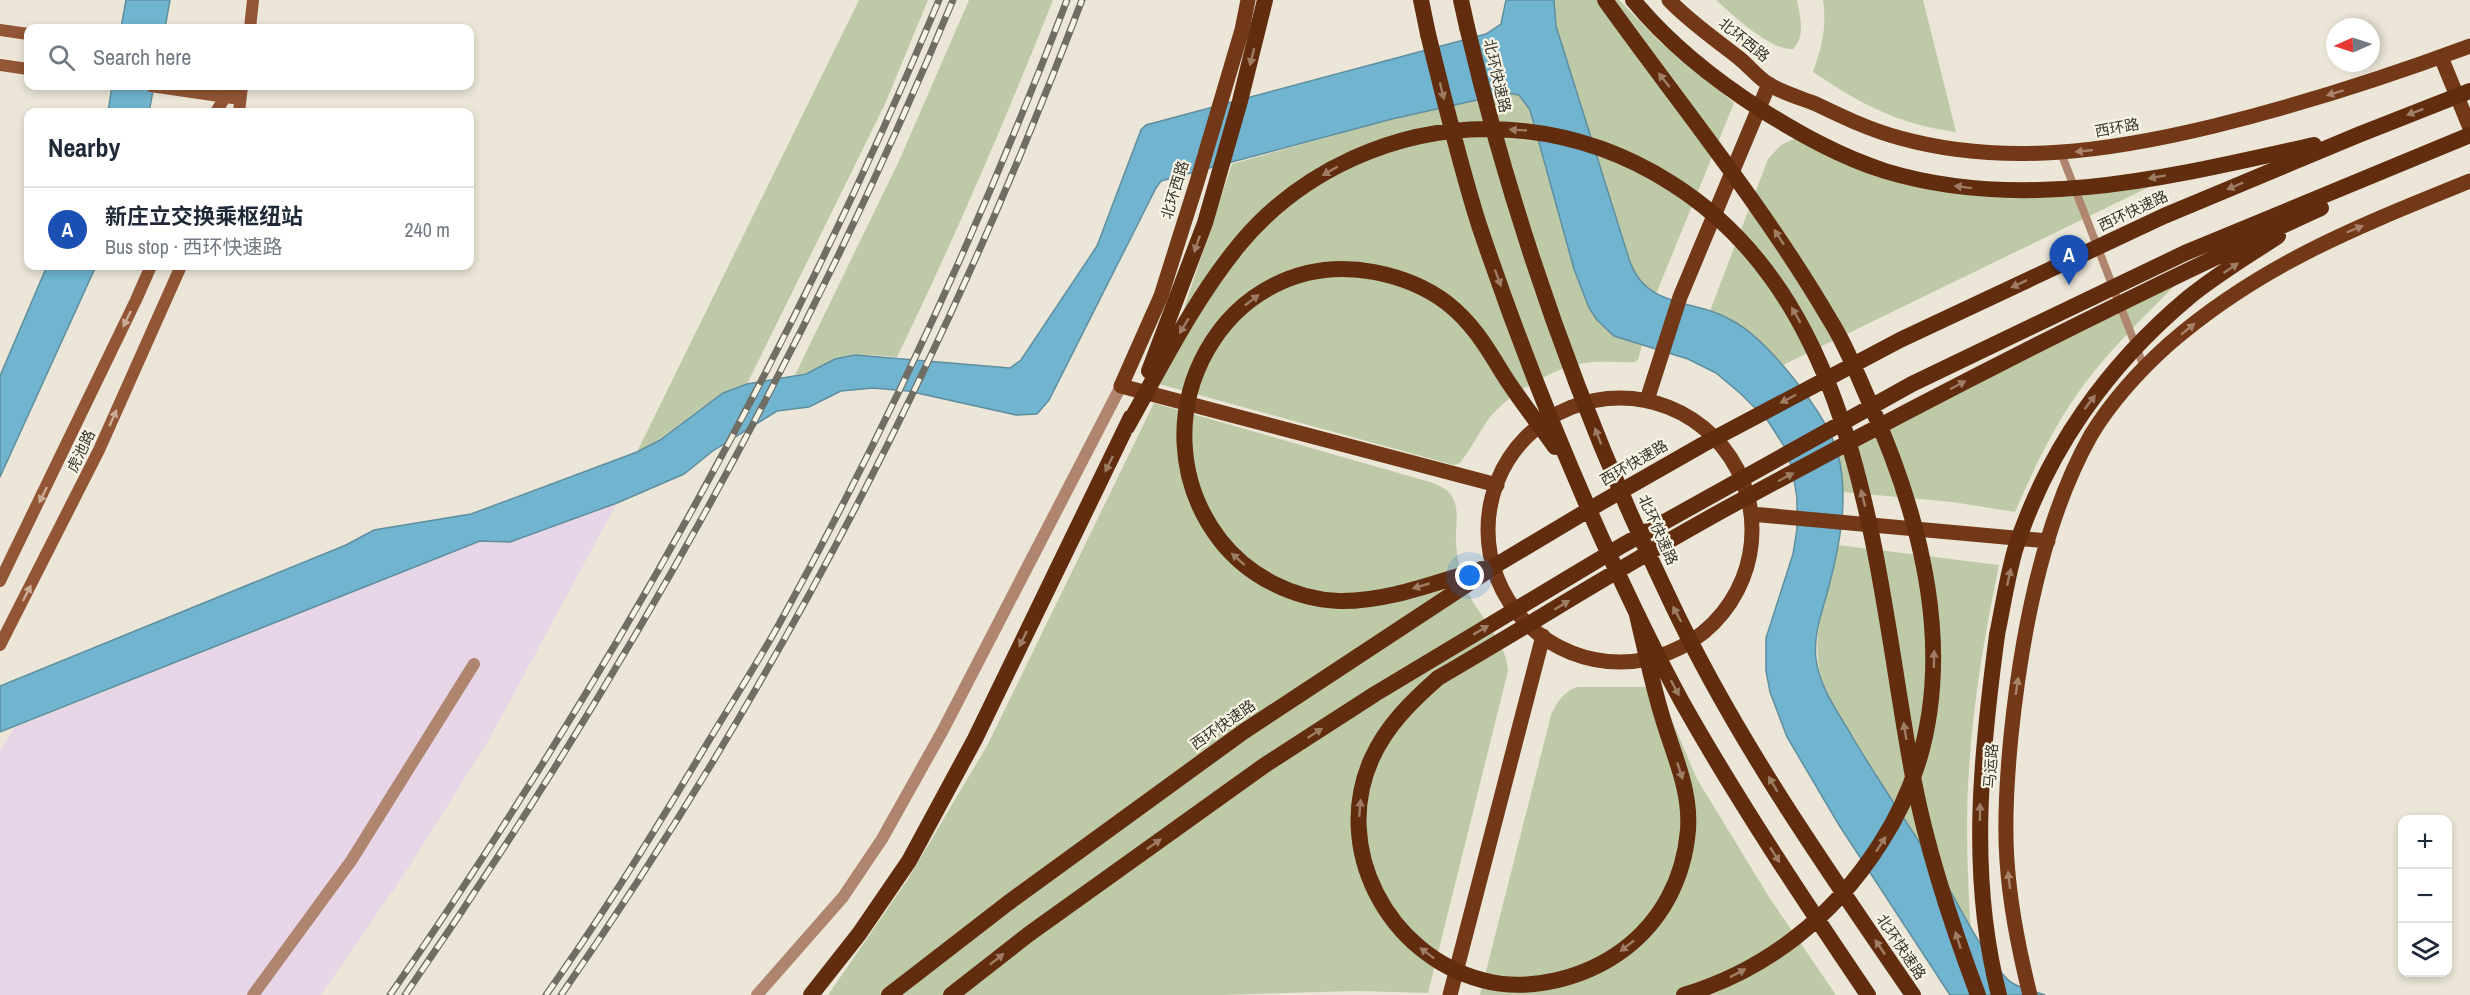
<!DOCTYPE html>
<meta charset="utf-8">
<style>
:root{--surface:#fff;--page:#f6f6f7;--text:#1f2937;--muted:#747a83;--line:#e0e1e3;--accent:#266f79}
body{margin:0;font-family:"Archivo Narrow","Noto Sans SC",sans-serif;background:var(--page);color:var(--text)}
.controls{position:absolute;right:18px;bottom:18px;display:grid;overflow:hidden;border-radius:12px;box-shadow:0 3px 9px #0003}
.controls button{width:54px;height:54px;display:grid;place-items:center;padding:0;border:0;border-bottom:2px solid var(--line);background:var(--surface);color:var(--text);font:30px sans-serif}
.compass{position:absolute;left:2326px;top:18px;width:54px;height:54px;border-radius:50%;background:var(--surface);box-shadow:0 3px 9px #0003;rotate:267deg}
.you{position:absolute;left:1470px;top:576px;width:21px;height:21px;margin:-15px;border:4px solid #fff;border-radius:50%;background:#1a73e8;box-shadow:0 0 0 9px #1a73e833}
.badge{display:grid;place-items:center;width:39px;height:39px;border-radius:50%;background:var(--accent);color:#fff;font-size:20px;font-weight:700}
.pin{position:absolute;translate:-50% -50px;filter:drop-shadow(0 2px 3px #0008)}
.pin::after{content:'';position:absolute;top:32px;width:21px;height:18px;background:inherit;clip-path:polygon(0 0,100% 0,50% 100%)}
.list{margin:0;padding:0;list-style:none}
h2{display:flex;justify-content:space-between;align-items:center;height:78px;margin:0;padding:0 24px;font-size:26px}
h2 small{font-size:20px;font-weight:400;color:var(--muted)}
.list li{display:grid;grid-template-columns:39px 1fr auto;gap:18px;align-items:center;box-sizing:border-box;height:84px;padding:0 24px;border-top:2px solid var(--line)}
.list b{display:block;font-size:22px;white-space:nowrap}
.list p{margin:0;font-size:20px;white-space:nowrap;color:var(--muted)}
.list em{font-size:20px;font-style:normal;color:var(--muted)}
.icon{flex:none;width:33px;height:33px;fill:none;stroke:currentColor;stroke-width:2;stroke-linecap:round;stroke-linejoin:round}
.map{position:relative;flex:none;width:2470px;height:995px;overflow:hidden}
.search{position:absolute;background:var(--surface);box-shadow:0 3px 9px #0003;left:24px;top:24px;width:450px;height:66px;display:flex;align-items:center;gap:15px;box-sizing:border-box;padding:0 21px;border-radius:12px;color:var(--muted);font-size:22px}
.panel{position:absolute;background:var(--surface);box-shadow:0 3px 9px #0003;left:24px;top:108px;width:450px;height:162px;border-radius:12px}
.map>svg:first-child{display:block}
.commercial{fill:#e7d6e7}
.green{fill:#becaa7}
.water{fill:#70b4cf;stroke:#5f8e9f;stroke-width:1.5}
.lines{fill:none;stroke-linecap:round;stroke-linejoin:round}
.service{stroke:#b0856f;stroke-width:8}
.minor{stroke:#b0856f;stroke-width:12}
.tertiary{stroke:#b0856f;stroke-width:12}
.secondary{stroke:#925535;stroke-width:12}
.primary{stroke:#723817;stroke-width:15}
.trunk{stroke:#622d0e;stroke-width:16}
.rail-casing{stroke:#706d64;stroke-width:7}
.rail{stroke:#f8f4e4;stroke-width:4.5;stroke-dasharray:14;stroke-linecap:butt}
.trunk-bridge{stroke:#622d0e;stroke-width:16}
.oneway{fill:#9e7d64}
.oneway2{fill:#a88369}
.oneway3{fill:#caac95}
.labels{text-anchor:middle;stroke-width:4.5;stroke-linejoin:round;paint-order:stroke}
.street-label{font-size:15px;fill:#383630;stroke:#f8f4e4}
</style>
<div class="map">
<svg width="2470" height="995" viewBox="0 0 2470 995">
<rect width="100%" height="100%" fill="#ebe6d7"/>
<path class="commercial" d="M617 503 487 743 403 876 321 995H0V751L14 728 480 541 510 542Z"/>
<path class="green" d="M859 0H928L885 104 747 384C705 397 676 433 637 452Z
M969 0H1053C1005 121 954 240 897 357L869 355 834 359 813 371 795 375 899 161Z
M1554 0H1619L1660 42 1734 103 1656 294C1642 287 1635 276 1630 262L1556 26Z
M1716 0H1797C1800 15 1806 37 1793 49 1769 50 1733 15 1716 0Z
M1823 0H1923L1956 132C1897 124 1861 104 1813 72 1822 47 1827 26 1823 0Z
M1508 93 1519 95 1530 110 1582 290 1621 338 1642 345 1638 360 1635 362C1618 363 1601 360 1584 363 1555 367 1509 394 1490 417 1479 432 1471 449 1460 463L1454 465 1159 384 1232 164 1392 119Z
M1796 138 1896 179 2149 187 1783 365 1746 329 1710 311 1768 159 1781 145Z
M2186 274C2156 305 2124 335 2097 368 2061 411 2037 461 2015 512L1952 502 1843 492 1837 453Z
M1154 403 1430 482C1437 485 1445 487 1450 494 1461 507 1455 527 1456 543 1457 555 1459 569 1463 580 1473 613 1506 636 1508 671L1428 993 1357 991 1223 995H828L908 879 988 744Z
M1838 545 1999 565C1986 628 1975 691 1970 755 1965 814 1967 873 1971 933L1945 883 1881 784 1825 691C1806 638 1828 597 1838 545Z
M1577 687H1655L1659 690 1697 779 1769 897 1836 995H1480L1551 715C1557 702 1563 692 1577 687Z"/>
<path class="water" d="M126 0H170L165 28H121Z
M1506 0H1554L1556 26 1630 262C1648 310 1695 298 1733 321 1769 341 1827 414 1838 454 1849 497 1840 544 1829 586 1823 610 1813 633 1816 659 1820 689 1838 712 1853 738 1882 787 1915 834 1945 882 1965 916 1980 950 2007 979 2016 988 2034 991 2045 995H1950L1839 825 1787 737 1770 692 1766 671V638L1793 554 1797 529V498L1792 468 1784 446 1768 421 1741 394 1716 373 1688 359 1614 336 1597 320 1589 308 1574 269 1530 110 1519 95 1508 93 1392 119 1161 181 1156 188 1049 400 1037 414 1016 415 908 391 873 388 841 391 809 407 777 411 714 450 684 474 617 503 510 542 480 541 0 732V686L346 545 374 530 471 514 637 452 660 440 723 393 747 384 806 374 835 359 855 355 1010 368 1021 360 1097 246 1141 130 1146 125 1486 34 1501 24Z
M112 86H154L149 112H108Z
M47 266H96L0 477V376Z"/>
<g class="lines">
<path class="service" d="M2061 153 2144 367"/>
<path class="minor" d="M253 995 351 861 474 664"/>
<path class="tertiary" d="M757 995 843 897 882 839 943 730 1121 386"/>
<path class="secondary" d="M250 28 253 0
M0 30 28 34
M0 65 28 69
M151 86 240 99
M216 112 232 86
M239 112 242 86
M0 581 136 300 151 266
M0 645 99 450 181 266"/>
<path class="primary" d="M1248 0 1242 30 1197 182 1161 296 1121 386 1497 485
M1669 0C1690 22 1715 39 1739 58 1749 66 1758 78 1770 85 1783 93 1801 98 1816 104 1843 117 1870 130 1900 138 2005 167 2111 151 2214 126 2303 104 2384 78 2470 46
M2441 57 2470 128
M1488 530a132 132 0 1 1 264 0a132 132 0 1 1-264 0Z
M1647 400 1680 297 1769 84
M1751 514 2048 541
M1450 995 1543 636
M2030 995C2019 951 2010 906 2007 861 2004 820 2007 777 2011 736 2021 638 2042 522 2091 435 2111 402 2140 370 2169 344 2261 264 2359 226 2470 181"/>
<path class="trunk" d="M1421 0 1428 34
M1461 0 1467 27
M1997 635C1981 755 1968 876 1999 995"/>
<g class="rail-casing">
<path id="rail" d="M390 995C608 681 792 353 939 0
M405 995C621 683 807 351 953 0
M546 995C603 915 655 831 705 747 729 707 755 667 778 626 889 425 985 215 1067 0
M561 995C776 687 949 351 1082 0"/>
</g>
<use href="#rail" class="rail"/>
<path class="trunk-bridge" d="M1605 0C1681 106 1764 207 1830 320 1846 345 1857 374 1869 401 1932 541 1970 706 1880 844 1834 916 1767 970 1684 995
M1633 0C1669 44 1716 81 1763 111 1802 135 1841 157 1885 171 2026 214 2174 176 2314 145
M1467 27C1514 225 1582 417 1670 600 1736 740 1826 868 1913 995
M1428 34C1444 98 1459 162 1479 225 1515 332 1556 437 1602 539 1627 594 1653 649 1682 702 1739 803 1803 899 1868 995
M1149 371 1205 223 1240 101 1265 0
M1127 427C1162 365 1194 300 1239 245 1301 170 1396 128 1491 129 1557 130 1616 148 1671 183 1867 306 1875 578 1914 782 1928 854 1952 926 1978 995
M1482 569C1436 582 1388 602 1339 601 1293 599 1248 576 1220 540 1129 421 1224 244 1374 272 1400 277 1426 287 1447 303 1471 322 1485 344 1500 369 1516 396 1537 421 1555 447
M1637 615C1645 648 1652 683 1662 716 1673 754 1691 789 1688 830 1684 878 1662 921 1623 950 1585 978 1529 993 1482 980 1388 955 1331 848 1372 758 1387 725 1412 701 1438 678 1538 620 1636 557 1738 502 1929 398 2123 299 2321 208
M1997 635C2003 606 2007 578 2015 550 2047 450 2108 365 2188 298 2216 275 2248 256 2278 236
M811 995 859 934 909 861 975 739 1131 417
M889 995 1008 903 1243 732 1498 564 1602 502 1702 445 1900 340 2164 216 2358 135 2470 91
M951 995 1029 934 1265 765 1375 694 1623 545 1912 384 2185 253 2470 135"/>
</g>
<defs><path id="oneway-solid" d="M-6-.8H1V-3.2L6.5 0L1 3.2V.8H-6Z" transform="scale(1.5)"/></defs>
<g class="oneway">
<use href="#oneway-solid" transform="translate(1252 57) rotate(104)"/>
<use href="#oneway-solid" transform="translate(1664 80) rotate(-128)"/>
<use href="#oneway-solid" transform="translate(1442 91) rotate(76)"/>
<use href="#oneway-solid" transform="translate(2415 112) rotate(159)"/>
<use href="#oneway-solid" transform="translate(1518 130) rotate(-177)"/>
<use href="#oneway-solid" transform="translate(1330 171) rotate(150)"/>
<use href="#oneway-solid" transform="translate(2157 177) rotate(170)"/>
<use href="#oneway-solid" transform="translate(2235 186) rotate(157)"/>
<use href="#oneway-solid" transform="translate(1963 187) rotate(-173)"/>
<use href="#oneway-solid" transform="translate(1779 237) rotate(-123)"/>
<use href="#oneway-solid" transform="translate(1197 244) rotate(109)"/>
<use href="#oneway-solid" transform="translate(2231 268) rotate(-34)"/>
<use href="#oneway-solid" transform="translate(1498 278) rotate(70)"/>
<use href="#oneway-solid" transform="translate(2019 284) rotate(155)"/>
<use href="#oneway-solid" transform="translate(1252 300) rotate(-38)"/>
<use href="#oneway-solid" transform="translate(1796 315) rotate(-120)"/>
<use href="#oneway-solid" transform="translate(1184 326) rotate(121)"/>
<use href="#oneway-solid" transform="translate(1958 385) rotate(-28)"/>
<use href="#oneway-solid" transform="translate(1788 399) rotate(152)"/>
<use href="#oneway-solid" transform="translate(2090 402) rotate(-53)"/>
<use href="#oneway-solid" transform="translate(1598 436) rotate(-111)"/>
<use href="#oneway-solid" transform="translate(1109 464) rotate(116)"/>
<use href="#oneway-solid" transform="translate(1786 477) rotate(-28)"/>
<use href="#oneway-solid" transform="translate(1863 498) rotate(-104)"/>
<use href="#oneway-solid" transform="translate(1238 559) rotate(-138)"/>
<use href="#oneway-solid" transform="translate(2009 577) rotate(-78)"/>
<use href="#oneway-solid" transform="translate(1421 586) rotate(164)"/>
<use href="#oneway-solid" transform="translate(1562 605) rotate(-31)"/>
<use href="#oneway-solid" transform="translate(1677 614) rotate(-118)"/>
<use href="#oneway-solid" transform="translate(1481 630) rotate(-31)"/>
<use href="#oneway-solid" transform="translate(1023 639) rotate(116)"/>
<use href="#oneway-solid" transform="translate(1934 659) rotate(-89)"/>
<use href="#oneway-solid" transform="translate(1675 688) rotate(62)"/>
<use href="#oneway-solid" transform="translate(1905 731) rotate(-99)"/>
<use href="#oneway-solid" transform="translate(1315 733) rotate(-33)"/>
<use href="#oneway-solid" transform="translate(1680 771) rotate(72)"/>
<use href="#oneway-solid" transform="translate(1773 784) rotate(-120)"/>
<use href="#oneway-solid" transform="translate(1360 808) rotate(-85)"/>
<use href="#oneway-solid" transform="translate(1980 812) rotate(-89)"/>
<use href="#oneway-solid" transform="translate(1154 844) rotate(-35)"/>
<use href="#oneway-solid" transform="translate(1881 844) rotate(-57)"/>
<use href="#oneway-solid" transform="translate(1775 855) rotate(58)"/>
<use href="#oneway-solid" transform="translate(1958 940) rotate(-108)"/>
<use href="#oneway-solid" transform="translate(1627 946) rotate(142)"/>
<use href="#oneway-solid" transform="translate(1880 947) rotate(-124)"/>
<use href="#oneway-solid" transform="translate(1427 953) rotate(-143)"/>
<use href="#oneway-solid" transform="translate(997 959) rotate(-38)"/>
<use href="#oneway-solid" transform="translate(1738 973) rotate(-27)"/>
</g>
<g class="oneway2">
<use href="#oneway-solid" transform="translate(2335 93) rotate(163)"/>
<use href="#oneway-solid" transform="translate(2084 151) rotate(174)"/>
<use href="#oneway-solid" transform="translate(2355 229) rotate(-23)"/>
<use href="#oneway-solid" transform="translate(2188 329) rotate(-39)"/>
<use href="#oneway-solid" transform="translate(2017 686) rotate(-82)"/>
<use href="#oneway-solid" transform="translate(2009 880) rotate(-97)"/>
</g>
<g class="oneway3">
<use href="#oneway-solid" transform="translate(127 319) rotate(116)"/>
<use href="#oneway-solid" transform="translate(113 418) rotate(-66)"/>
<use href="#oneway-solid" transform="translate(43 495) rotate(116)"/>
<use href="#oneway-solid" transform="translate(27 593) rotate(-63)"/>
</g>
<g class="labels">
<g class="street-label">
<text transform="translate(1744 40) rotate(39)" y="5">北环西路</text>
<text transform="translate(1497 76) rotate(77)" y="5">北环快速路</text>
<text transform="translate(2117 128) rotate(-10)" y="5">西环路</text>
<text transform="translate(1175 190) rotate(-73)" y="5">北环西路</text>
<text transform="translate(2133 211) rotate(-25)" y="5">西环快速路</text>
<text transform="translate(81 451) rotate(-64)" y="5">虎池路</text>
<text transform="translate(1634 463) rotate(-30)" y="5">西环快速路</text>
<text transform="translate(1658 530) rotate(66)" y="5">北环快速路</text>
<text transform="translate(1223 725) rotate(-35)" y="5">西环快速路</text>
<text transform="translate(1991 766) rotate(-86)" y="5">马运路</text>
<text transform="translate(1901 947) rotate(56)" y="5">北环快速路</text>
</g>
</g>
</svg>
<div class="controls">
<button>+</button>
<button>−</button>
<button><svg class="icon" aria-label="layers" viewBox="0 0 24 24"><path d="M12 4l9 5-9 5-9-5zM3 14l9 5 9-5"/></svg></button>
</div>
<svg class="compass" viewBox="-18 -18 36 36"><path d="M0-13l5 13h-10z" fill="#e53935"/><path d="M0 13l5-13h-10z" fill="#747a83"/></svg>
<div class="you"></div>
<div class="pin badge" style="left:2069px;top:285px;background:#1a4fb4">A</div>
<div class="search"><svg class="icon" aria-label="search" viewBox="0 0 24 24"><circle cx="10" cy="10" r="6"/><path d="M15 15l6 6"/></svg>Search here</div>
<section class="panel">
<h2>Nearby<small></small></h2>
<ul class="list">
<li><span class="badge" style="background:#1a4fb4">A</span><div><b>新庄立交换乘枢纽站</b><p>Bus stop · 西环快速路</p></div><em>240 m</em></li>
</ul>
</section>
</div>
